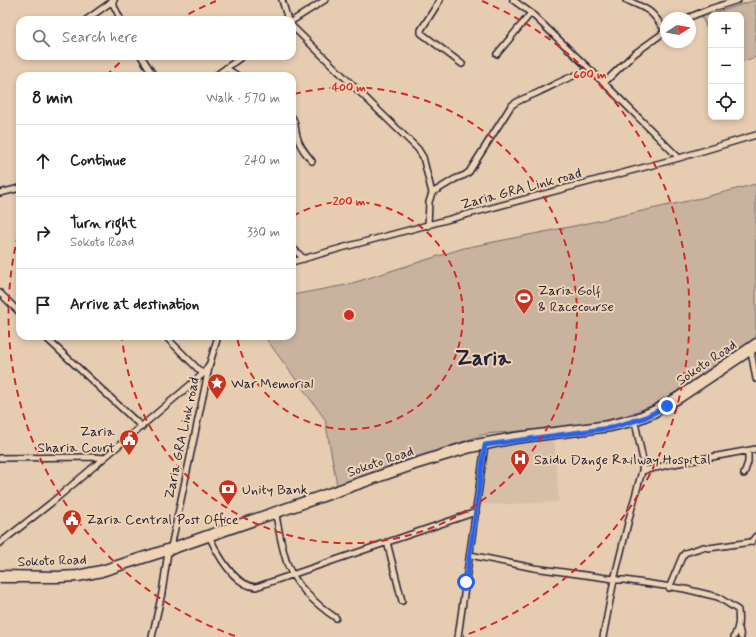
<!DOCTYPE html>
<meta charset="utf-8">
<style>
:root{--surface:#fff;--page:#f2f2f2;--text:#202124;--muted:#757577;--line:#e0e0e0}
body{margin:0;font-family:Mynerve,sans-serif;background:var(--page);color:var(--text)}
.controls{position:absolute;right:12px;top:12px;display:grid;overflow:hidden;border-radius:8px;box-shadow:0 2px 6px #0003}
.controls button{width:36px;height:36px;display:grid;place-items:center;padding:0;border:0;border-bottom:1px solid var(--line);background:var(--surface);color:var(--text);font:20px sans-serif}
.compass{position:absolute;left:660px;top:12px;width:36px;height:36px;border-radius:50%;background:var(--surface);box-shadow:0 2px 6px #0003;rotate:79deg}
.stop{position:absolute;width:12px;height:12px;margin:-9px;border:3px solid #2563eb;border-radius:50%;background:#fff}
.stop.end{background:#2563eb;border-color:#fff;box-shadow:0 1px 4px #0008}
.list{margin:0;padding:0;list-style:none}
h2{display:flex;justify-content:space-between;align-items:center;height:52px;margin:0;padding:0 16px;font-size:17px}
h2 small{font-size:13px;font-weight:400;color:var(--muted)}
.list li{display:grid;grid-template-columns:26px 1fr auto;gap:12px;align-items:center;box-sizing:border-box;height:72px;padding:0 16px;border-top:1px solid var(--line)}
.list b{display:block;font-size:15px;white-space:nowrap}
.list p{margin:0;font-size:13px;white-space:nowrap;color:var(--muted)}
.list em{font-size:13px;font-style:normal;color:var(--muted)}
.icon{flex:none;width:22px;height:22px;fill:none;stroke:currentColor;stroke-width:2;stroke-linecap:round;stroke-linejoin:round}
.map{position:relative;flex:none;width:756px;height:637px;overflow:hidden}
.search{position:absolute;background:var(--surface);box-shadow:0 2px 6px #0003;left:16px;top:16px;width:280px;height:44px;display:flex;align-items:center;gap:10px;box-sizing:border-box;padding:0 14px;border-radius:12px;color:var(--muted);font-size:15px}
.panel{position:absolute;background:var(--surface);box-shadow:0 2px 6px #0003;left:16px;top:72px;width:280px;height:268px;border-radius:12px}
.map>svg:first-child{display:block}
.built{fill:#d7bfa7}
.green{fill:#c9b39f;stroke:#766a6d}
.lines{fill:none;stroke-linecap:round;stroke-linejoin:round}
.minor-casing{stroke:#22223b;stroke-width:8}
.major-casing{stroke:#22223b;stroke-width:9}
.minor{stroke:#eed3b5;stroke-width:5}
.major{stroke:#eed3b5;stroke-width:6}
.route{stroke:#2563eb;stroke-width:5}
.ring{fill:none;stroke:#d62828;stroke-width:2;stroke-dasharray:7 5}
.labels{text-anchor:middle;stroke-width:4;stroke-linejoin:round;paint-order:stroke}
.street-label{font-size:14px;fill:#22223b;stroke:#eed3b5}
.poi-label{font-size:14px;fill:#22223b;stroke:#eed3b5;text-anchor:start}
.town-label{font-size:22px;font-weight:bold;fill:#22223b;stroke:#eed3b5}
.centre{fill:#d62828;stroke:#eed3b5;stroke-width:2}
.ring-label{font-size:12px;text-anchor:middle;font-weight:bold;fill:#d62828;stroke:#eed3b5;stroke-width:4;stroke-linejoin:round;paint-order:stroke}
</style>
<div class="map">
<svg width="756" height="637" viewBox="0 0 756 637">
<rect width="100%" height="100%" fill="#e6ccb0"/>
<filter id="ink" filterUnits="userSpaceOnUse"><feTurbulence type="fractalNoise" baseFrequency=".025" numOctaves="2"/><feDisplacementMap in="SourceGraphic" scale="8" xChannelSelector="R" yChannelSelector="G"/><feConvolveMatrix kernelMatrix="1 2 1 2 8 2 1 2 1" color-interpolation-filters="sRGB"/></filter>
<g filter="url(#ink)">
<path class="built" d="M554 438 559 502 480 505 486 450 489 445Z"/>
<path class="green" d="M756 0V57L741 62V15H711V40L702 17Z
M756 184V338L664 401 622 417 570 427 485 434 337 485 325 419 264 336H292V295L346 285 464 248 584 224 701 198Z"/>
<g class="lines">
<g class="minor-casing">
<path id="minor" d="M111 0 121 20
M282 0 288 20
M440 0 421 30V33L462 64
M513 0 531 13 604 83 679 158
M626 0C648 9 652 10 665 31
M687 18 710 9 738 0
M86 20 114 0
M292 21 325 0
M292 26 418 149 423 157 432 193 429 202 428 226
M497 54 531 13
M141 56 154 76
M226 68 238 76
M215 76 243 56
M604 83 634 54 666 31
M292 117C296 123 295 129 297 136 299 146 306 154 312 161
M0 193 20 188
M432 193 455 179 465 175 469 172 511 106C519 99 529 97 539 92 556 84 572 75 590 70
M292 247 304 259
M292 262 345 247 679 158 756 135
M0 293 20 313
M44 336 142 427
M165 336 203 374
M751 351 756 379
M0 458 94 457 104 458
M642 471 668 465 756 449
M744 474 748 462V451
M276 515C279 531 282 550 288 566 298 589 317 605 336 618
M210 538C218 555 235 586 256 587L476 512
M387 542 402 601
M0 543 51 503 203 374 210 363
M171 547 210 363 218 336
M470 555 534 568 614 579
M614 580H624L685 589 718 597 738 610C739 621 739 627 734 637
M669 588 682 557 685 553 703 547 709 548 751 542 756 536
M739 628 741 637
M152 637 162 593 168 552
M458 637 485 445
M603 637 614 580 631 511 642 471 643 460 635 422"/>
</g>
<g class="major-casing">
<path id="major" d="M0 574 58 575 77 574 101 569 167 548 414 462 470 444 515 436 609 424 634 418 653 410 679 395 756 342
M0 579H58L78 578 102 573 168 552 415 466 471 449 515 440 610 428 635 422 654 414 680 399 756 348"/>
</g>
<use href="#minor" class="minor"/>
<use href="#major" class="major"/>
</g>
</g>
<g class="lines" filter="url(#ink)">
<path class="route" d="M466 582 485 445 610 428 644 418 667 406"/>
</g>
<g class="ring">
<path d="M293 216A114 114 0 1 1 237 337"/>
<path d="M294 94A228 228 0 1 1 122 337"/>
<path d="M235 636A341 341 0 0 1 20 227M106 76A341 341 0 0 1 125 58M178 20A341 341 0 0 1 216 1M482 1A341 341 0 0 1 463 636"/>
</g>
<defs>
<g id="stadium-pin" transform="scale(1)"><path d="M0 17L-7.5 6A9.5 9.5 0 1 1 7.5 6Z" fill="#c8321e" stroke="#eed3b5"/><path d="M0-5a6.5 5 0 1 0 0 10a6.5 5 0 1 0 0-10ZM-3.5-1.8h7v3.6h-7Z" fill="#fff"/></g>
<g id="sight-pin" transform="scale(1)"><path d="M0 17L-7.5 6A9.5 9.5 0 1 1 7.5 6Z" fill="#c8321e" stroke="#eed3b5"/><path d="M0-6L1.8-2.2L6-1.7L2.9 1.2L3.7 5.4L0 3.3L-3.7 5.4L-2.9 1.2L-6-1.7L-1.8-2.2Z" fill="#fff"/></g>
<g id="civic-pin" transform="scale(1)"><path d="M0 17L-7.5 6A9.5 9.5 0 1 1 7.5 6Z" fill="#c8321e" stroke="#eed3b5"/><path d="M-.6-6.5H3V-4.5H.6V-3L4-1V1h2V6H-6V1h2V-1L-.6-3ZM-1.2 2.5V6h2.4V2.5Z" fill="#fff"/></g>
<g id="hospital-pin" transform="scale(1)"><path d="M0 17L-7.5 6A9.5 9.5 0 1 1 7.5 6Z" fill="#c8321e" stroke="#eed3b5"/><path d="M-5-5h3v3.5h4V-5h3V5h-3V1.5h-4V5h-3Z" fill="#fff"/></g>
<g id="bank-pin" transform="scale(1)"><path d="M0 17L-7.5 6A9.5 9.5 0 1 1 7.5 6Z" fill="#c8321e" stroke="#eed3b5"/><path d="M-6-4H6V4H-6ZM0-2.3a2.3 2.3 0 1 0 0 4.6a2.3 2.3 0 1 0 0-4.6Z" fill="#fff"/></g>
</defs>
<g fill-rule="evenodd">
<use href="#stadium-pin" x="524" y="298"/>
<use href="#sight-pin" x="217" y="383"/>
<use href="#civic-pin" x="129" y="439"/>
<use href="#hospital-pin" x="520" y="459"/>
<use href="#bank-pin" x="228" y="489"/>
<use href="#civic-pin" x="72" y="519"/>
</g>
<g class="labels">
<g class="street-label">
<text transform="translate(521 188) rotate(-15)" y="5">Zaria GRA Link road</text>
<text transform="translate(706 362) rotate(-34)" y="5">Sokoto Road</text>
<text transform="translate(181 438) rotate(-78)" y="5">Zaria GRA Link road</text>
<text transform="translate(380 461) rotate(-19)" y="5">Sokoto Road</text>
<text transform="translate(52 560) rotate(-2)" y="5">Sokoto Road</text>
</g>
<g class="poi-label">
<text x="538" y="295">Zaria Golf<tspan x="538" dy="16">&amp; Racecourse</tspan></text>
<text x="231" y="388">War Memorial</text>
<text x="115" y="436" text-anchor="end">Zaria<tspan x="115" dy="16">Sharia Court</tspan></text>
<text x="534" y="464">Saidu Dange Railway Hospital</text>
<text x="242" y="494">Unity Bank</text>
<text x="86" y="524">Zaria Central Post Office</text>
</g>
<g class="town-label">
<text x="483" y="365">Zaria</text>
</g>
</g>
<circle cx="349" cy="315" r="6" class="centre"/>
<g class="ring-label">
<text x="590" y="78">600 m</text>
<text x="349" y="91">400 m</text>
<text x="349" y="205">200 m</text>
</g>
</svg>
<div class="controls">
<button>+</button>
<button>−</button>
<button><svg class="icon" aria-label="locate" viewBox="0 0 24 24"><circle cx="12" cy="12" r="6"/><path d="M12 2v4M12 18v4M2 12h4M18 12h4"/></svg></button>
</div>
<svg class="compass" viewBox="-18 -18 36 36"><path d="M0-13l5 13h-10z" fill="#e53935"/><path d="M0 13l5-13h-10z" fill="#757577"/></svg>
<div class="stop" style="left:466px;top:582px"></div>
<div class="stop end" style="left:667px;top:406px"></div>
<div class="search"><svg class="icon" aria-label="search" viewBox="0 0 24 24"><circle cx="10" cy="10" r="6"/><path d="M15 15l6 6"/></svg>Search here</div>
<section class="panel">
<h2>8 min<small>Walk · 570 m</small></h2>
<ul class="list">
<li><svg class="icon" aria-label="ahead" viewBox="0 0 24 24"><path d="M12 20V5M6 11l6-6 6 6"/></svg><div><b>Continue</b></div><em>240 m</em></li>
<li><svg class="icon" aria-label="right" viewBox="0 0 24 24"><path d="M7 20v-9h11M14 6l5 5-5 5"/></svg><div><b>Turn right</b><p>Sokoto Road</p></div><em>330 m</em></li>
<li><svg class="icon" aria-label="arrive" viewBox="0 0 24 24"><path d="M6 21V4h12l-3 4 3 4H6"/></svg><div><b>Arrive at destination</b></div></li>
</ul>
</section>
</div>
